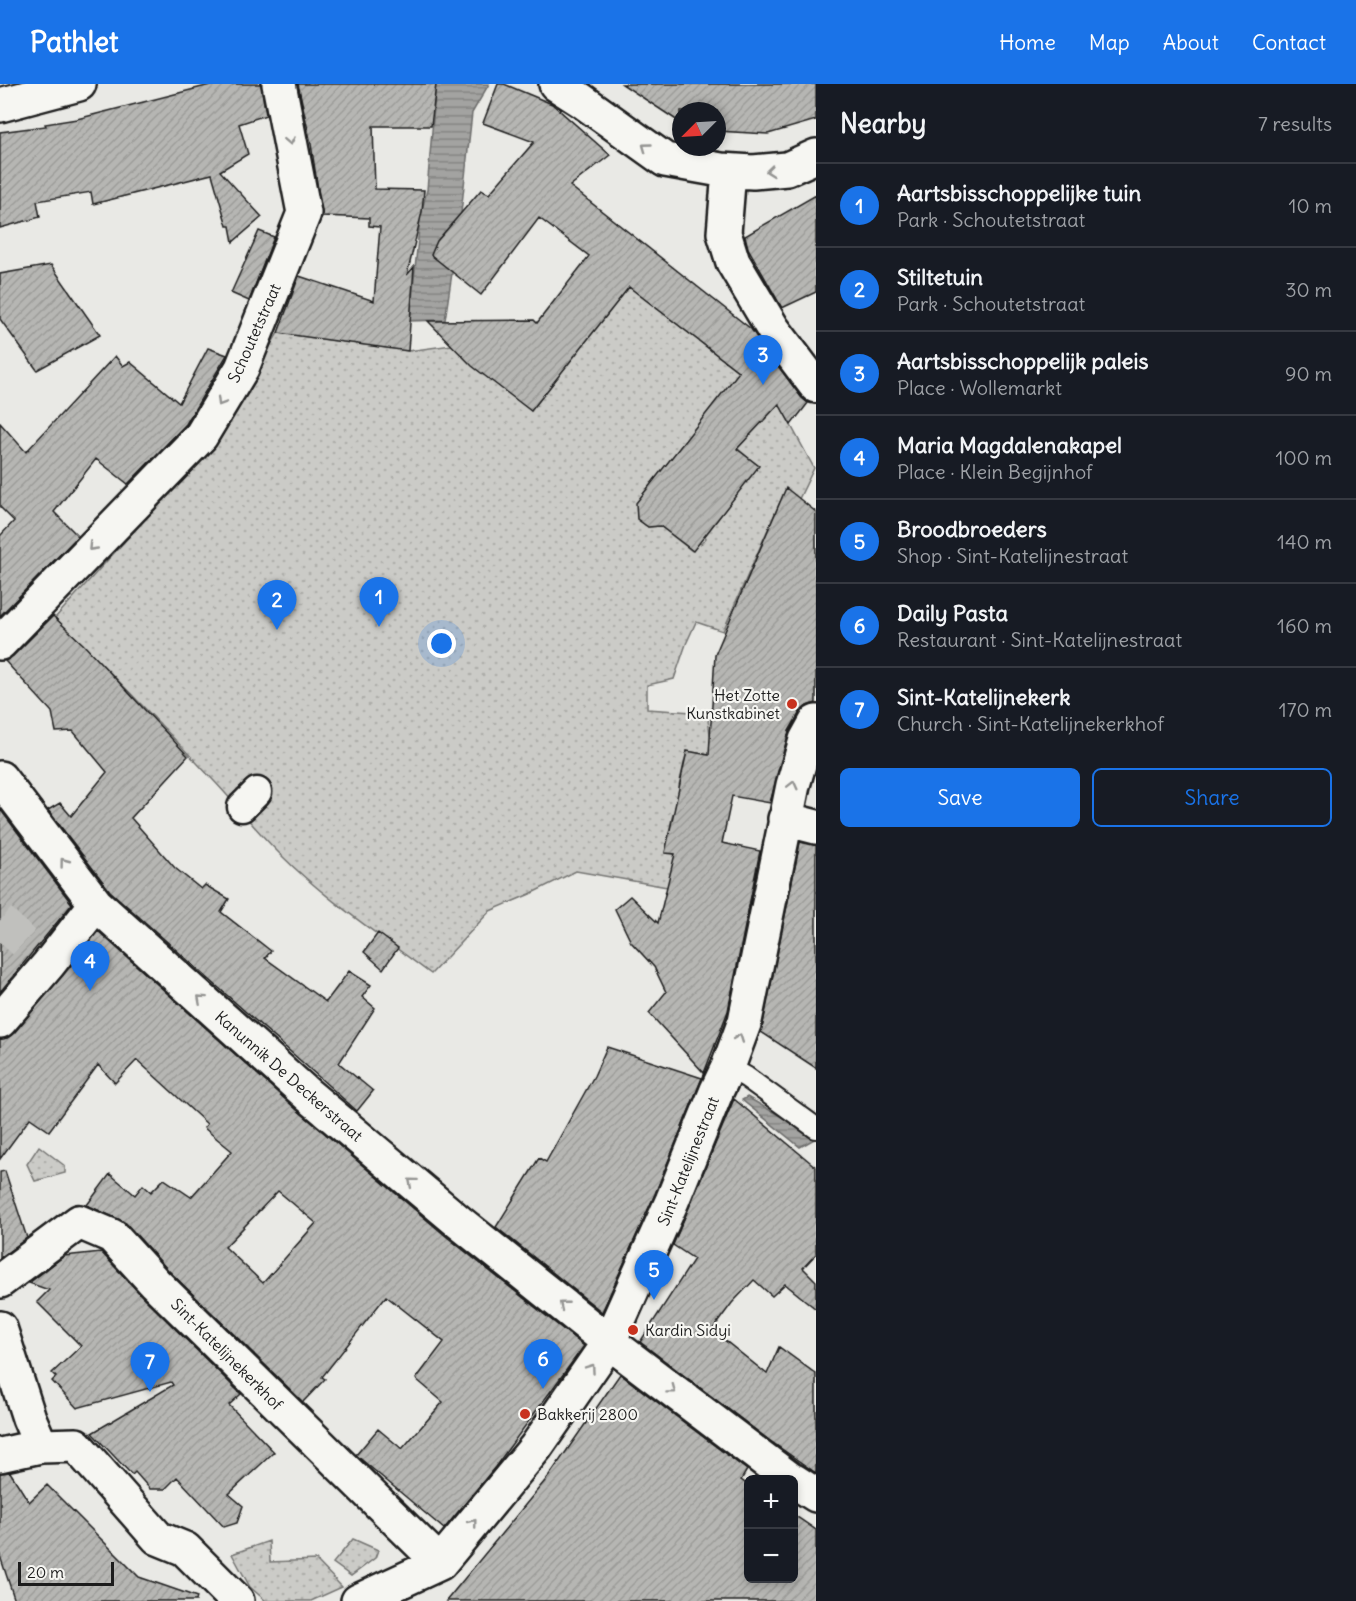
<!DOCTYPE html>
<meta charset="utf-8">
<style>
:root{--surface:#171b24;--page:#242831;--text:#f1f3f6;--muted:#9ea1a6;--line:#363941;--accent:#1a73e8}
body{margin:0;font-family:Delius,sans-serif;background:var(--page);color:var(--text)}
.controls{position:absolute;right:18px;bottom:18px;display:grid;overflow:hidden;border-radius:9px;box-shadow:0 3px 9px #0003}
.controls button{width:54px;height:54px;display:grid;place-items:center;padding:0;border:0;border-bottom:2px solid var(--line);background:var(--surface);color:var(--text);font:30px sans-serif}
.compass{position:absolute;left:672px;top:18px;width:54px;height:54px;border-radius:50%;background:var(--surface);box-shadow:0 3px 9px #0003;rotate:246deg}
.scale{position:absolute;left:18px;bottom:15px;width:96px;box-sizing:border-box;padding-left:6px;border:3px solid #1c1c1c;border-top:0;font-size:16px;line-height:21px;white-space:nowrap;color:#1c1c1c;-webkit-text-stroke:4px #f6f6f2;paint-order:stroke}
.you{position:absolute;left:442px;top:560px;width:21px;height:21px;margin:-15px;border:4px solid #fff;border-radius:50%;background:#1a73e8;box-shadow:0 0 0 9px #1a73e833}
.badge{display:grid;place-items:center;width:39px;height:39px;border-radius:50%;background:var(--accent);color:#fff;font-size:20px;font-weight:700}
.pin{position:absolute;translate:-50% -50px;filter:drop-shadow(0 2px 3px #0008)}
.pin::after{content:'';position:absolute;top:32px;width:21px;height:18px;background:inherit;clip-path:polygon(0 0,100% 0,50% 100%)}
.list{margin:0;padding:0;list-style:none}
h2{display:flex;justify-content:space-between;align-items:center;height:78px;margin:0;padding:0 24px;font-size:26px}
h2 small{font-size:20px;font-weight:400;color:var(--muted)}
.list li{display:grid;grid-template-columns:39px 1fr auto;gap:18px;align-items:center;box-sizing:border-box;height:84px;padding:0 24px;border-top:2px solid var(--line)}
.list b{display:block;font-size:22px;white-space:nowrap}
.list p{margin:0;font-size:20px;white-space:nowrap;color:var(--muted)}
.list em{font-size:20px;font-style:normal;color:var(--muted)}
.actions{display:flex;gap:12px;padding:18px 24px}
.actions a{flex:1;padding:14px 0;border:2px solid var(--accent);border-radius:9px;text-align:center;font-size:21px;color:var(--accent)}
.actions .main{background:var(--accent);color:#fff}
.map{position:relative;flex:none;width:816px;height:1517px;overflow:hidden}
header{display:flex;align-items:center;gap:36px;box-sizing:border-box;height:84px;padding:0 30px;background:var(--accent);color:#fff}
header strong{font-size:28px}
nav{display:flex;gap:33px;margin-inline-start:auto;font-size:21px}
main{display:flex}
aside{flex:1;background:var(--surface)}
.map>svg:first-child{display:block}
.grass{fill:url(#grass-dots);stroke:#747472;stroke-width:1.5}
.water{fill:url(#water-rules);stroke:#6d6d6c;stroke-width:1.5}
.building{fill:url(#building-hatch);stroke:#1c1c1c;stroke-width:1.5;fill-rule:evenodd}
.lines{fill:none;stroke-linecap:round;stroke-linejoin:round}
.minor-tunnel{stroke:#c0c0bd;stroke-width:33;stroke-dasharray:33 16;stroke-linecap:butt}
.service-casing{stroke:#1c1c1c;stroke-width:24}
.pedestrian-casing{stroke:#1c1c1c;stroke-width:33}
.minor-casing{stroke:#1c1c1c;stroke-width:38}
.service{stroke:#f6f6f2;stroke-width:20}
.pedestrian{stroke:#f6f6f2;stroke-width:28}
.minor{stroke:#f6f6f2;stroke-width:33}
.oneway{stroke:#949492}
.poi-dot{fill:#c8321e;stroke:#f6f6f2;stroke-width:2}
.labels{text-anchor:middle;stroke-width:4.5;stroke-linejoin:round;paint-order:stroke}
.street-label{font-size:16px;fill:#1c1c1c;stroke:#f6f6f2}
.poi-label{font-size:16px;fill:#1c1c1c;stroke:#f6f6f2;text-anchor:start}
</style>
<header>
<strong>Pathlet</strong>
<nav><a>Home</a><a>Map</a><a>About</a><a>Contact</a></nav>
</header>
<main>
<div class="map">
<svg width="816" height="1517" viewBox="0 0 816 1517">
<defs>
<pattern id="grass-dots" width="8" height="8" patternUnits="userSpaceOnUse" patternTransform="scale(1.5)"><rect width="8" height="8" fill="#cbcbc7"/><path d="M2 2h.1M6 6h.1" fill="none" stroke="#aeaeaa" stroke-width="1.8" stroke-linecap="round"/></pattern>
<pattern id="water-rules" width="6" height="5" patternUnits="userSpaceOnUse" patternTransform="scale(1.5)"><rect width="6" height="5" fill="#a3a3a1"/><path d="M0 2.5h6" fill="none" stroke="#848482"/></pattern>
<pattern id="building-hatch" width="6" height="6" patternUnits="userSpaceOnUse" patternTransform="scale(1.5)"><rect width="6" height="6" fill="#b6b6b3"/><path d="M-1 1l2-2M0 6l6-6M5 7l2-2" fill="none" stroke="#9c9c99"/></pattern>
</defs>
<rect width="100%" height="100%" fill="#e9e9e5"/>
<filter id="ink" filterUnits="userSpaceOnUse"><feTurbulence type="fractalNoise" baseFrequency=".0167" numOctaves="2"/><feDisplacementMap in="SourceGraphic" scale="12" xChannelSelector="R" yChannelSelector="G"/><feConvolveMatrix kernelMatrix="1 2 1 2 8 2 1 2 1" color-interpolation-filters="sRGB"/></filter>
<g filter="url(#ink)">
<path class="grass" d="M629 203 739 288 641 413 638 435 648 443 660 442 692 467 698 458 701 460 706 454 704 453 758 382 737 364 745 356 743 354 775 312 814 384 794 425 780 418 723 547 696 538 686 560 674 595 647 601V625L707 629 710 650H727L722 674 687 667 679 701 684 730 673 729 665 768 675 770 679 805 576 787 530 810 490 827 431 890C380 851 326 816 281 771 257 748 237 721 214 697 162 642 110 586 55 534L204 370 278 249 408 267 452 261 531 327Z
M39 1062 65 1082V1089L35 1097 27 1080Z
M353 1455 378 1466 375 1474 351 1492 333 1479Z
M269 1457 270 1478 316 1476 342 1503 311 1517H266L250 1503 232 1470Z"/>
<path class="water" d="M436 0H489L472 29 461 129 445 236 410 237 420 134 427 106Z
M747 1013 816 1053V1054L800 1063 742 1016Z"/>
<path class="building" d="M214 0H261L266 31 239 40 248 70 220 87 262 133 233 158 230 142H227L212 90 93 120 91 108 37 117 40 133 0 144V48L46 42 45 40 77 35Z
M298 0H436L431 42H373L375 105 424 106 422 128 407 191 414 183 408 267 278 249 299 192 374 217 380 143 369 142V134L322 132 311 60Z
M498 0H504L552 20 610 71 570 102 751 245 801 313 808 319 791 341 779 320 737 365 759 382 693 467 660 442 648 443 637 435 636 419 739 288 629 203 531 327 472 282 428 237 534 236 537 239 589 172 539 134 481 211 431 171 437 157 481 106 489 110 534 58 483 39Z
M622 0H816V36L768 50 717 47V27H681V39Z
M816 111V208L782 224 748 164 745 152Z
M259 147 274 153 249 217 231 209Z
M51 181 100 251 37 286 0 235V190Z
M208 264 227 271 186 340 128 400 96 375 54 428 78 452 0 532V452L14 437 0 423V339L26 368 115 272 123 282 130 278 179 319Z
M786 404 816 428V619L807 622 800 628 789 647 770 719 732 712 722 759 760 767 728 927 704 989 649 929 666 908 654 883 631 858 615 825 630 812 658 839 675 770 665 769 687 667 709 671 715 571Z
M53 532 83 560 188 672 131 734 175 784 201 805 205 801 229 815 221 828 271 867 265 874 326 918 349 887 371 901 362 913 375 924 339 979 373 1007 357 1027 110 807 48 726 60 719 71 732 107 688 73 647 56 648 52 628 5 577 13 572Z
M0 725 72 820 0 908Z
M800 758 816 761V984L761 948Z
M98 847 296 1025 447 1153 584 1262 495 1383 444 1445 356 1371 378 1345 402 1365 443 1318 416 1295 444 1258 386 1212 322 1293 325 1295 303 1318 168 1186 126 1139 87 1121 110 1090 135 1111 143 1101 151 1108 164 1095 191 1113 232 1067 204 1044 207 1040 137 976 115 999 98 981 49 1047 30 1034 0 1075V955L7 954 14 949ZM278 1107 316 1139 263 1199 225 1163Z
M378 849 398 864 383 885 364 868Z
M607 963 702 994 655 1110 602 1228 496 1143 539 1074 546 1078 594 992Z
M734 1015 816 1083V1170L803 1184 816 1197V1225L785 1200 772 1212 754 1196 732 1219 712 1246 767 1290 779 1263 816 1290V1389L769 1356 640 1258 694 1175 673 1161Z
M5 1087 27 1154 0 1174V1088Z
M101 1168 142 1212 241 1310 229 1321 274 1368 229 1410 243 1422 237 1439 224 1443 177 1393 165 1405H150L135 1388 132 1391 92 1349 173 1301 171 1298 77 1324 52 1297 56 1293 52 1289 81 1262 37 1218 49 1206 29 1199 64 1172Z
M620 1290 747 1386 741 1396 748 1401V1494H794V1431L816 1446V1517H446L549 1392Z
M10 1388 29 1418 47 1401 139 1493 197 1513 196 1517H15L0 1472V1389Z"/>
<g class="lines">
<path class="minor-tunnel" d="M0 836 48 881"/>
<g class="service-casing">
<path id="service" d="M728 983 746 993 816 1044"/>
</g>
<g class="pedestrian-casing">
<path id="pedestrian" d="M242 723 257 708"/>
</g>
<g class="minor-casing">
<path id="minor" d="M556 0 581 16 665 76 721 86 753 88 787 85 816 72
M0 21 79 0
M729 87 724 149 733 178 773 245 816 302
M0 559 201 352 242 284 304 129 279 0
M0 694 96 820 308 1011 459 1138 609 1258 791 1396
M785 735 816 743
M0 937 48 881 96 820
M0 1197 79 1138 112 1152 155 1199 440 1479
M0 1244 29 1334 41 1362
M0 1371 41 1362 76 1361 158 1454 185 1465 237 1517
M794 1397 816 1411
M358 1517 440 1479 536 1363 609 1258 672 1117 717 1006 728 983 745 937 793 701 806 656 816 638"/>
</g>
<use href="#service" class="service"/>
<use href="#pedestrian" class="pedestrian"/>
<use href="#minor" class="minor"/>
</g>
<defs><path id="oneway-chevron" d="M-2-3.5L2.5 0L-2 3.5" fill="none" stroke-width="1.6" stroke-linecap="round" stroke-linejoin="round" transform="scale(1.5)"/></defs>
<g class="oneway">
<use href="#oneway-chevron" transform="translate(290 57) rotate(79)"/>
<use href="#oneway-chevron" transform="translate(646 63) rotate(-144)"/>
<use href="#oneway-chevron" transform="translate(770 87) rotate(174)"/>
<use href="#oneway-chevron" transform="translate(221 318) rotate(121)"/>
<use href="#oneway-chevron" transform="translate(92 463) rotate(134)"/>
<use href="#oneway-chevron" transform="translate(793 701) rotate(-76)"/>
<use href="#oneway-chevron" transform="translate(64 778) rotate(-127)"/>
<use href="#oneway-chevron" transform="translate(201 915) rotate(-138)"/>
<use href="#oneway-chevron" transform="translate(739 954) rotate(-70)"/>
<use href="#oneway-chevron" transform="translate(412 1098) rotate(-140)"/>
<use href="#oneway-chevron" transform="translate(563 1221) rotate(-141)"/>
<use href="#oneway-chevron" transform="translate(591 1284) rotate(-55)"/>
<use href="#oneway-chevron" transform="translate(672 1306) rotate(37)"/>
<use href="#oneway-chevron" transform="translate(473 1439) rotate(-51)"/>
</g>
</g>
<g class="poi-dot">
<circle cx="792" cy="620" r="6"/>
<circle cx="633" cy="1246" r="6"/>
<circle cx="525" cy="1330" r="6"/>
</g>
<g class="labels">
<g class="street-label">
<text transform="translate(254 249) rotate(-66)" y="6">Schoutetstraat</text>
<text transform="translate(289 992) rotate(41)" y="6">Kanunnik De Deckerstraat</text>
<text transform="translate(688 1077) rotate(-68)" y="6">Sint-Katelijnestraat</text>
<text transform="translate(227 1270) rotate(45)" y="6">Sint-Katelijnekerkhof</text>
</g>
<g class="poi-label">
<text x="780" y="617" text-anchor="end">Het Zotte<tspan x="780" dy="18">Kunstkabinet</tspan></text>
<text x="645" y="1252">Kardin Sidyi</text>
<text x="537" y="1336">Bakkerij 2800</text>
</g>
</g>
</svg>
<div class="controls">
<button>+</button>
<button>−</button>
</div>
<svg class="compass" viewBox="-18 -18 36 36"><path d="M0-13l5 13h-10z" fill="#e53935"/><path d="M0 13l5-13h-10z" fill="#9ea1a6"/></svg>
<div class="scale">20 m</div>
<div class="you"></div>
<div class="pin badge" style="left:379px;top:543px">1</div>
<div class="pin badge" style="left:277px;top:546px">2</div>
<div class="pin badge" style="left:763px;top:301px">3</div>
<div class="pin badge" style="left:90px;top:907px">4</div>
<div class="pin badge" style="left:654px;top:1216px">5</div>
<div class="pin badge" style="left:543px;top:1305px">6</div>
<div class="pin badge" style="left:150px;top:1308px">7</div>
</div>
<aside>
<h2>Nearby<small>7 results</small></h2>
<ul class="list">
<li><span class="badge">1</span><div><b>Aartsbisschoppelijke tuin</b><p>Park · Schoutetstraat</p></div><em>10 m</em></li>
<li><span class="badge">2</span><div><b>Stiltetuin</b><p>Park · Schoutetstraat</p></div><em>30 m</em></li>
<li><span class="badge">3</span><div><b>Aartsbisschoppelijk paleis</b><p>Place · Wollemarkt</p></div><em>90 m</em></li>
<li><span class="badge">4</span><div><b>Maria Magdalenakapel</b><p>Place · Klein Begijnhof</p></div><em>100 m</em></li>
<li><span class="badge">5</span><div><b>Broodbroeders</b><p>Shop · Sint-Katelijnestraat</p></div><em>140 m</em></li>
<li><span class="badge">6</span><div><b>Daily Pasta</b><p>Restaurant · Sint-Katelijnestraat</p></div><em>160 m</em></li>
<li><span class="badge">7</span><div><b>Sint-Katelijnekerk</b><p>Church · Sint-Katelijnekerkhof</p></div><em>170 m</em></li>
</ul>
<div class="actions"><a class="main">Save</a><a>Share</a></div>
</aside>
</main>
